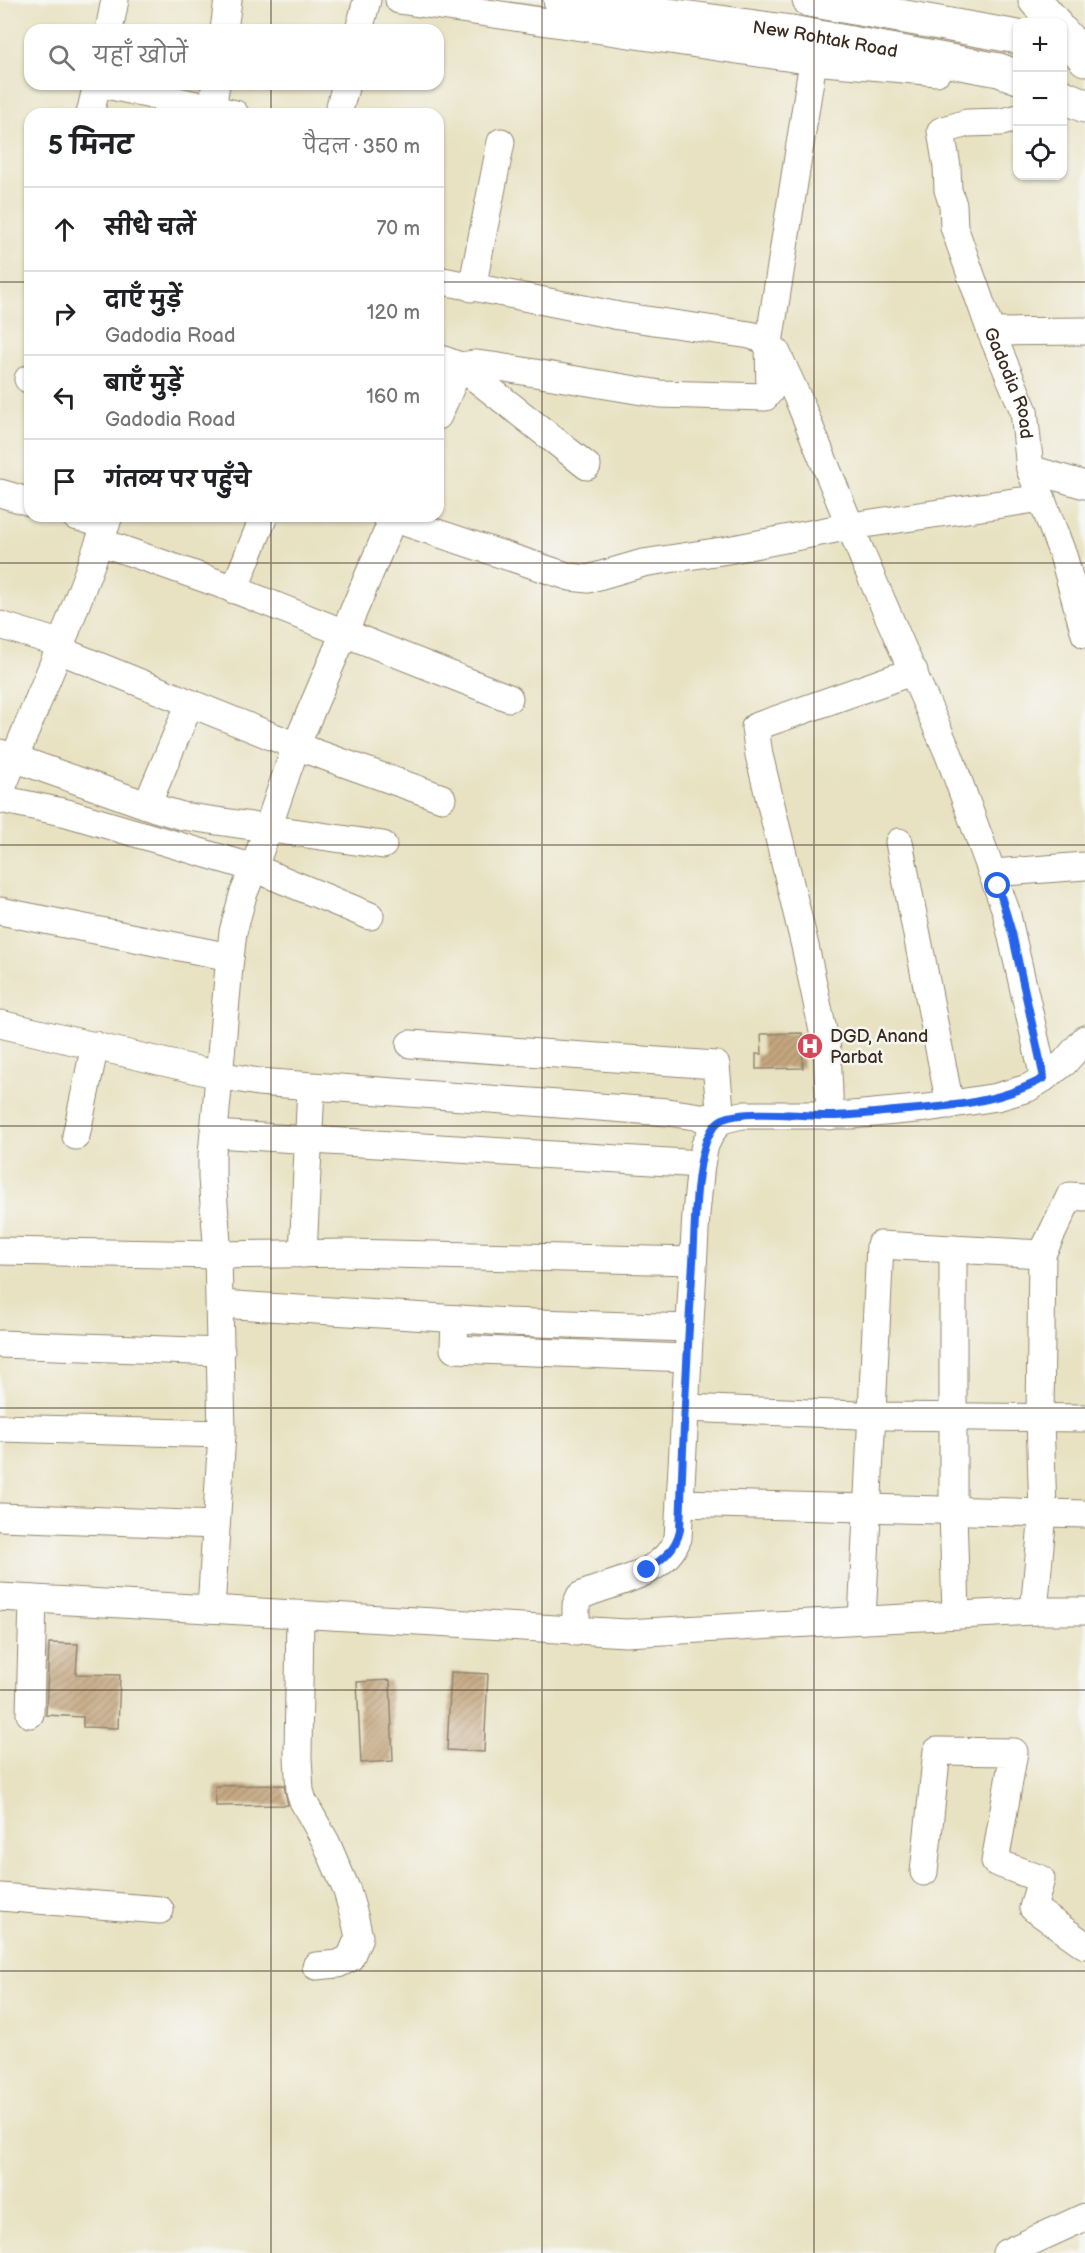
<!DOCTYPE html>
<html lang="hi">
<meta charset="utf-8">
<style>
:root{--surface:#fff;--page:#f6f6f6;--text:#202124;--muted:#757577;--line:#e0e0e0}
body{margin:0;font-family:"Balsamiq Sans","Playpen Sans Deva",sans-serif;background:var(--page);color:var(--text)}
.controls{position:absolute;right:18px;top:18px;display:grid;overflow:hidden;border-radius:12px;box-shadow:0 2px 4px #0004}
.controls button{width:54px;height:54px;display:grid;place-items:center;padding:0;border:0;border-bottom:2px solid var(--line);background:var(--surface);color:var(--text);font:30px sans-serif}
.stop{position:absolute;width:18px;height:18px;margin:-14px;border:4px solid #2563eb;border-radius:50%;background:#fff}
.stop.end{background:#2563eb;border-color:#fff;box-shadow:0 2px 6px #0008}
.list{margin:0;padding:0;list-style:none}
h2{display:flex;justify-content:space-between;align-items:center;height:78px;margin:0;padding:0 24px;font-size:26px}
h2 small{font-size:20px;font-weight:400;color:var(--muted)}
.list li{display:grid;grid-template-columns:39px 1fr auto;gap:18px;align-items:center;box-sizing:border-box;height:84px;padding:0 24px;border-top:2px solid var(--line)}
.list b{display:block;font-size:22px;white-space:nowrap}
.list p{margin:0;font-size:20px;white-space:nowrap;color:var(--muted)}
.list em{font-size:20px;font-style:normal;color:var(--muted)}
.icon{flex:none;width:33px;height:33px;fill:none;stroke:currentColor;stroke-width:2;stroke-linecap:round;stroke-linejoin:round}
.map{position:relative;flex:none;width:1085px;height:2253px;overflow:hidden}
.search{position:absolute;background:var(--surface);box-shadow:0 2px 4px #0004;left:24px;top:24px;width:420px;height:66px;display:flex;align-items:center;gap:15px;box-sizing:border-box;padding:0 21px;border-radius:18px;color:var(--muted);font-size:22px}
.panel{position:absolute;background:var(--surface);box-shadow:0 2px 4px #0004;left:24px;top:108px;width:420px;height:414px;border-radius:18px}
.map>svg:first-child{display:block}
.building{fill:url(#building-hatch)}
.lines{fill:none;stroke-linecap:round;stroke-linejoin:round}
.minor-casing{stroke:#928670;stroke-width:29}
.major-casing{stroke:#928670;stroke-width:35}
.minor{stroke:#fff;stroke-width:27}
.major{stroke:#fff;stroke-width:33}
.route{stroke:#2563eb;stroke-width:8}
.grid{fill:none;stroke:#3b2a1e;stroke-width:1.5;stroke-opacity:0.55}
.labels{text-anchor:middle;stroke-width:5;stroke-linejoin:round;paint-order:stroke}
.street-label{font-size:18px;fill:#3b2a1e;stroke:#f6f6f2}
.poi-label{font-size:18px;fill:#3b2a1e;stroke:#f6f6f2;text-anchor:start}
</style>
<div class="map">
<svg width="1085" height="2253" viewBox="0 0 1085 2253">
<defs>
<pattern id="building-hatch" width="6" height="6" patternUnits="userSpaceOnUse" patternTransform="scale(1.5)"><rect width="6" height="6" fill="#c5a780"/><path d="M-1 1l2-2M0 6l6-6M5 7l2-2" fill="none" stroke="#a18868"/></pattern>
</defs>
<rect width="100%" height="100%" fill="#f6f6f2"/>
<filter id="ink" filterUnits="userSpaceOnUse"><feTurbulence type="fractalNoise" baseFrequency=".0167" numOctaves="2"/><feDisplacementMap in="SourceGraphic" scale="12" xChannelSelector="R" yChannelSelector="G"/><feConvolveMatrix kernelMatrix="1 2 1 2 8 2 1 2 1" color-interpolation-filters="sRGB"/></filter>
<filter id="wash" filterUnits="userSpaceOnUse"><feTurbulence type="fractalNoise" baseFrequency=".008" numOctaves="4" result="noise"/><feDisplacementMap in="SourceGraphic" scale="24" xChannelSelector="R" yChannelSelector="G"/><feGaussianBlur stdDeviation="1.35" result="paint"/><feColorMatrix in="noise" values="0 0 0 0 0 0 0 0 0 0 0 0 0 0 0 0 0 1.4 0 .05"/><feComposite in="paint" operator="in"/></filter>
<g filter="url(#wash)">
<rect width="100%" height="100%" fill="#e8e2c2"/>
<g id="blocks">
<path class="building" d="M802 1033 803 1068 756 1069V1054H762L761 1034Z
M49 1643 78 1644 76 1674 120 1675 118 1728 83 1727V1717L46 1715Z
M451 1672 488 1674 484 1752 447 1750Z
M390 1680 393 1761 361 1763 357 1682Z
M284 1785 288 1805 216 1806 215 1786Z"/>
</g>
</g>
<g filter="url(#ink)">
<use href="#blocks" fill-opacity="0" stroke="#928670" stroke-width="1.5"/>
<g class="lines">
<g class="minor-casing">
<g id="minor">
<path d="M399 0 813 61 769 343 770 391 765 397 660 394 499 367 475 364 460 366 438 358"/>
<path d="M109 30 115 0"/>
<path d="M224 30 228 0"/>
<path d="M359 30 367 0"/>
<path d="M813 61 937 72"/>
<path d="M103 84 235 114"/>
<path d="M90 114 97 84"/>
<path d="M211 114 216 84"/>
<path d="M338 114 346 84"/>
<path id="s1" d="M1018 118 1002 122 967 123 941 131 947 167 948 190 953 205 954 227 991 332 1024 411 1030 469 1063 555 1085 634"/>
<path d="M438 280 619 316 750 335 760 338 776 351 800 403 864 560 949 755 1006 911 1044 1078"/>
<path d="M472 288 501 142"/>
<path d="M991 332 1085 331"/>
<path d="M28 379 30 380"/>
<path d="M438 416 460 366 587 466"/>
<path d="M1030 469 1085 485"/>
<path d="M0 493 30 502"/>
<path d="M75 516 106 525"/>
<path d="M386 516 570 577 588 579 643 563 728 550 851 526 1042 498"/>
<path d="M101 542 223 585 509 698"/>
<path d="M234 590 264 516"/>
<path d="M0 625 62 644"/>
<path d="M59 650 296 746 442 798"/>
<path d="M0 753 155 808 182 816 383 845"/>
<path d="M0 793 59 650 109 516"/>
<path d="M0 799 67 813 254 868 370 916"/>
<path d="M147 805 190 703"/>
<path d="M899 842 950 1105"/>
<path d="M993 873 1085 866"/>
<path d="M0 911 230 957"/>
<path d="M0 1024 219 1075 258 1082 667 1112 721 1120 716 1065 410 1044"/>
<path d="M830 1116 827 1050 805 946 759 755 755 727 914 671"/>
<path d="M214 1134 701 1164"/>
<path d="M76 1136 95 1045"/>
<path d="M953 1249V1511L956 1615"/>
<path d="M0 1251 218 1255 347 1253 693 1261"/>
<path d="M303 1254 311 1088"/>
<path d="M220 1304 508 1322 689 1328"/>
<path d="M455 1319 454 1349 687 1358"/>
<path d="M0 1344 221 1352"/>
<path d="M685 1408 882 1416 1085 1418"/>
<path d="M0 1428 222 1434"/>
<path d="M680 1503 1085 1514"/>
<path d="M0 1517 216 1525"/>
<path d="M0 1597 626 1633 1034 1611H1085"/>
<path d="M211 1609 222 1434 218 1255 212 1178V1154L229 967 233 932 243 895 254 868 296 746 394 516"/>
<path d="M1034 1611 1043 1513 1040 1418 1042 1254 1070 1196 1085 1197"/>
<path d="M300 1615 298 1757 300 1791 303 1801 326 1842 347 1891 355 1919 359 1937 350 1958 338 1964 316 1966"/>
<path d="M862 1620 880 1245 1042 1254"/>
<path d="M576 1632V1605L580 1596C613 1581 663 1577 678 1538L696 1214 701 1164 705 1145 712 1131 721 1120 742 1115H852L927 1108 997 1097 1028 1088 1044 1078 1064 1063 1085 1039"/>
<path d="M30 1714 33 1599"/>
<path d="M924 1872 937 1751 1014 1752 995 1862 1041 1879 1033 1908 1085 1945"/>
<path d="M0 1897 160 1910"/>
<path d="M1006 2253 1085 2217"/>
</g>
</g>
<g class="major-casing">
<g id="major">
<path id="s2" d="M560 0 791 32 999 70 1018 77"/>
<path d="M809 0 1018 37"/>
<path d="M1035 0 1054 22"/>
<path d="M1062 32 1085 59"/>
<path d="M1062 96 1085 106"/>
</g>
</g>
<use href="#minor" class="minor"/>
<use href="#major" class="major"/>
</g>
</g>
<g class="lines" filter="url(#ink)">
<path class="route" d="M647 1570C662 1560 676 1549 680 1530 683 1441 687 1351 693 1262 695 1228 695 1176 705 1145 708 1136 714 1123 723 1119 745 1109 801 1116 827 1116 849 1116 872 1113 895 1111 945 1107 1000 1103 1044 1078L1012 933 998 886"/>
</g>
<path class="grid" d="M271 0V30M542 0V2253M814 0V2253M271 84V114M0 282H30M438 282H1085M271 516V2253M0 563H1085M0 845H1085M0 1126H1085M0 1408H1085M0 1690H1085M0 1971H1085"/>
<defs>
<g id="hospital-disc" transform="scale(1.35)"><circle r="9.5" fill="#d1495b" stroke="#f6f6f2"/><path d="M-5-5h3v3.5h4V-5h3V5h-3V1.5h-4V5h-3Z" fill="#fff"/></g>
</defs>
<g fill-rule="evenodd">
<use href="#hospital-disc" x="810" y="1046"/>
</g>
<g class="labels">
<g class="street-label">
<text dy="6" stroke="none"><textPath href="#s2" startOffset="268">New Rohtak Road</textPath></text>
<text dy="6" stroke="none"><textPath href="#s1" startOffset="342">Gadodia Road</textPath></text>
</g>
<g class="poi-label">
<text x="830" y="1042">DGD, Anand<tspan x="830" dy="21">Parbat</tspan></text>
</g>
</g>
</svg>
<div class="controls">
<button>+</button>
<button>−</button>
<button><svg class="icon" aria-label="locate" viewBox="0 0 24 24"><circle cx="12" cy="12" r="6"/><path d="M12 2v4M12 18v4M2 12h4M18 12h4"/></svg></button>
</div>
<div class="stop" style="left:998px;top:886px"></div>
<div class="stop end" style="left:647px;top:1570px"></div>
<div class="search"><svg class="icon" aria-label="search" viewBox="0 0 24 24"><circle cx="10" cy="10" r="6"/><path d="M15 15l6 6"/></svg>यहाँ खोजें</div>
<section class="panel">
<h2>5 मिनट<small>पैदल · 350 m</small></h2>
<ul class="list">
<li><svg class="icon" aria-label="ahead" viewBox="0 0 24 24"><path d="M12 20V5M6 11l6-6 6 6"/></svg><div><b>सीधे चलें</b></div><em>70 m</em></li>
<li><svg class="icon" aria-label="right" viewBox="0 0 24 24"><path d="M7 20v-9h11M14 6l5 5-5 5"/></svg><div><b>दाएँ मुड़ें</b><p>Gadodia Road</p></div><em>120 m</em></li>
<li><svg class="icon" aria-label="left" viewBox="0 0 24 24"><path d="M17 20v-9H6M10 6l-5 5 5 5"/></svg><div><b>बाएँ मुड़ें</b><p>Gadodia Road</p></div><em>160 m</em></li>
<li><svg class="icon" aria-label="arrive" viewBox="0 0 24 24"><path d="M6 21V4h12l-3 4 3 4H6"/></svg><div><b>गंतव्य पर पहुँचे</b></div></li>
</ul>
</section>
</div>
